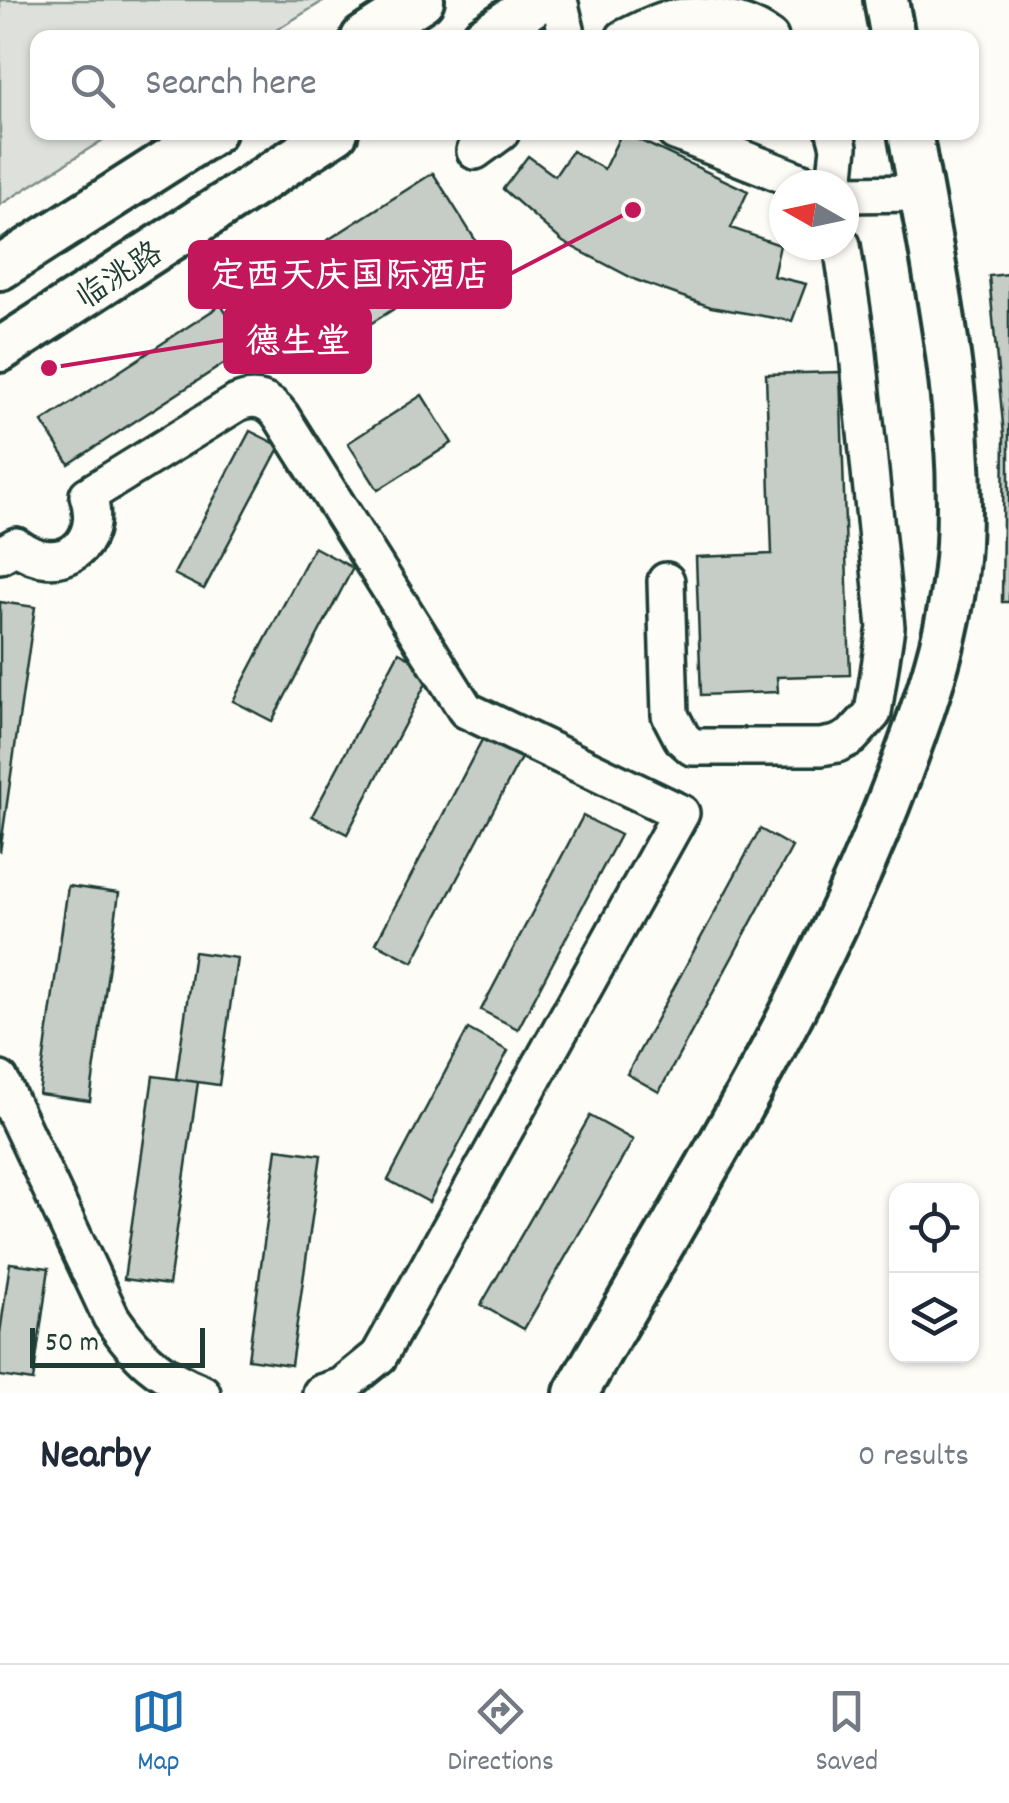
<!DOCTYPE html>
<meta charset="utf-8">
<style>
:root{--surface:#fff;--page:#f2f2f3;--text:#1f2937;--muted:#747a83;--line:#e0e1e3;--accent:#1f6fb2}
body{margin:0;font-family:Dekko,"LXGW WenKai TC",sans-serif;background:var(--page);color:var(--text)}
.controls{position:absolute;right:30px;bottom:30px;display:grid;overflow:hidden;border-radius:20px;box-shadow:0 2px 8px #0004}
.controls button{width:90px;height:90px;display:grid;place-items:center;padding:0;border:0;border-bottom:2px solid var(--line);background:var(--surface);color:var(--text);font:50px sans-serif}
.compass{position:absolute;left:769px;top:170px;width:90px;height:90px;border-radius:50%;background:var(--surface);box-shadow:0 2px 8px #0004;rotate:279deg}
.scale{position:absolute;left:30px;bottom:25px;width:175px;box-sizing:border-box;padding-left:10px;border:5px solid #1f3d34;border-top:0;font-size:28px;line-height:35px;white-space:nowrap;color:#1f3d34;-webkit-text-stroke:8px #fdfcf7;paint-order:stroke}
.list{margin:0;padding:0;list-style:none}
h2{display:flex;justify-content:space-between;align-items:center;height:130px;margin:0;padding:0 40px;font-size:42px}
h2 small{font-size:32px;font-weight:400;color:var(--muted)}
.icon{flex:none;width:55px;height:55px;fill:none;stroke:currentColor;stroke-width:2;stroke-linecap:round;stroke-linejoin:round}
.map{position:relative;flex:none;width:1009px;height:1393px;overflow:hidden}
.search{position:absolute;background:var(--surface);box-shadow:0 2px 8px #0004;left:30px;right:30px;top:30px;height:110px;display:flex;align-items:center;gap:25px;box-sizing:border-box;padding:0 35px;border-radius:20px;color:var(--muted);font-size:38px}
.sheet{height:270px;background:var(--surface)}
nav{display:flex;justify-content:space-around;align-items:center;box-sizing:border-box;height:140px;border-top:2px solid var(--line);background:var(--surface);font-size:28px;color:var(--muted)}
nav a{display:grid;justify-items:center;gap:5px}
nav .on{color:var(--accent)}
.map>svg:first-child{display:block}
.green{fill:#dde0db;stroke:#7e8e88;stroke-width:2.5}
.building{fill:#c6cdc7;stroke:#1f3d34;stroke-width:2.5}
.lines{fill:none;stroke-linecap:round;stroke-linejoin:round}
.minor-casing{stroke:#1f3d34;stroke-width:42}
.major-casing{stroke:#1f3d34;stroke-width:50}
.minor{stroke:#fdfcf7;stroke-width:35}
.major{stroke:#fdfcf7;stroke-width:42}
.labels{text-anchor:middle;stroke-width:8;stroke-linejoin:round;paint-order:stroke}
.street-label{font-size:32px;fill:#1f3d34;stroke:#fdfcf7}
.leader{fill:none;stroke:#c2185b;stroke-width:4}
.callout-dot{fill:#c2185b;stroke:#fdfcf7;stroke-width:4}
.callout{fill:#c2185b;stroke:#c2185b;stroke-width:4}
.callout-label{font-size:35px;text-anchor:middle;font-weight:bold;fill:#fff}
</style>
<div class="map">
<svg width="1009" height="1393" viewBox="0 0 1009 1393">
<rect width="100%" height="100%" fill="#fdfcf7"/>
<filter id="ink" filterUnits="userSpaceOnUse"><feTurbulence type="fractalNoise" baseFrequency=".01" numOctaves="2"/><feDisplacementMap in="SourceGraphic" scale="20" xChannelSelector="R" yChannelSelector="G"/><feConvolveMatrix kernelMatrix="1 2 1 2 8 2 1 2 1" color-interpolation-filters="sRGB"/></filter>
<g filter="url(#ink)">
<path class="green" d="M0 0H325L265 37 38 38V132L114 133 0 205Z"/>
<path class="building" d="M622 132 748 191 731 228 780 245 773 276 806 284 792 321 711 307 636 280 563 242 503 189 528 156 555 176 572 151 604 169Z
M433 173 483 252 312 361 262 282Z
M1009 274V602H1002L1004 435 989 276Z
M221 305 248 348 69 464 42 422Z
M840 372 850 675 777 677 778 692 701 695 696 557 772 554 766 374Z
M422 395 452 443 378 490 348 443Z
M250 431 280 446 204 589 174 574Z
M314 547 353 568 272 721 233 701Z
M0 602 35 607 0 852Z
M399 652 433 670 347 834 312 816Z
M484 736 522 756 413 962 376 943Z
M583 816 620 835 518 1029 481 1010Z
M760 829 792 847 659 1092 627 1074Z
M68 886 119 893 90 1101 39 1094Z
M194 952 237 958 219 1085 176 1079Z
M468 1029 508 1051 429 1202 388 1180Z
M153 1076 198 1082 169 1285 124 1279Z
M590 1116 633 1140 524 1329 481 1305Z
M277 1149 321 1155 291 1365 248 1359Z
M10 1263 49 1268 33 1381 0 1376V1333Z"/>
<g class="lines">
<g class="minor-casing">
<path id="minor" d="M559 0 568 38
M624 38C638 32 654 22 669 19 701 13 744 18 770 38
M675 132 810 185
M835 132 839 147 835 185
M475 151 501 132
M844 194 921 193
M0 555 16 546C59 578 105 546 88 495L237 403C255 395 270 400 281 416L466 710 681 813 379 1356 342 1386 321 1393
M666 581 670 715 682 738 692 747H821L837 744 851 737 873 713 886 627 857 344 842 245
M0 1080 111 1317C138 1357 158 1375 202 1393"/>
</g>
<g class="major-casing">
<path id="major" d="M886 0 893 38
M363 38 422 0
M483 38 540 0
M0 268 213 132
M0 350 336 132
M576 1393C691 1192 816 996 898 778 926 704 954 624 958 544 965 405 934 269 910 132"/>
</g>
<use href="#minor" class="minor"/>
<use href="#major" class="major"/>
</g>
</g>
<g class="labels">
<g class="street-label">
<text transform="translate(118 274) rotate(-33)" y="11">临洮路</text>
</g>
</g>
<path class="leader" d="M633 210L510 274M49 368L225 340"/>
<g class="callout-dot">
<circle cx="633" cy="210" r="10"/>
<circle cx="49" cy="368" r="10"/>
</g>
<g class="callout">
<rect x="190" y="242" width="320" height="65" rx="10"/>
<rect x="225" y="307" width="145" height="65" rx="10"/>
</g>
<g class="callout-label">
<text x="350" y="286">定西天庆国际酒店</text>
<text x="298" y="352">德生堂</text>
</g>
</svg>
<div class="controls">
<button><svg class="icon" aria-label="locate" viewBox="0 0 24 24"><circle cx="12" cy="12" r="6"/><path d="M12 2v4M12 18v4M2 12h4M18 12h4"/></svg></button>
<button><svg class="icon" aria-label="layers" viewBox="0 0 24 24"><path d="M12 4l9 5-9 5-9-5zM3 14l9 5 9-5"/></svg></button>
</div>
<svg class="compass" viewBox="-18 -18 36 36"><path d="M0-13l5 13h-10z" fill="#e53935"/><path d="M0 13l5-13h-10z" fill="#747a83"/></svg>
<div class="scale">50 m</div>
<div class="search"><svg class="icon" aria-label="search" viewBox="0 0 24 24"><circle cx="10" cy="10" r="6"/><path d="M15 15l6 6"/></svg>Search here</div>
</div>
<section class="sheet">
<h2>Nearby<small>0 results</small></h2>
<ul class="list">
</ul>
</section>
<nav>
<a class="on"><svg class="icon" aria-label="map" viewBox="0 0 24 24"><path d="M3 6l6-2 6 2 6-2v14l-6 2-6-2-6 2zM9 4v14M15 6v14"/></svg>Map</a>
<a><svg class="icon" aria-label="directions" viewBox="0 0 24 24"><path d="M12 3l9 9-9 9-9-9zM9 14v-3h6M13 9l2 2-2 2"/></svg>Directions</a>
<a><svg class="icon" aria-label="saved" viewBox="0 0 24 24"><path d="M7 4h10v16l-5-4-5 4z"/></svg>Saved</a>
</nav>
